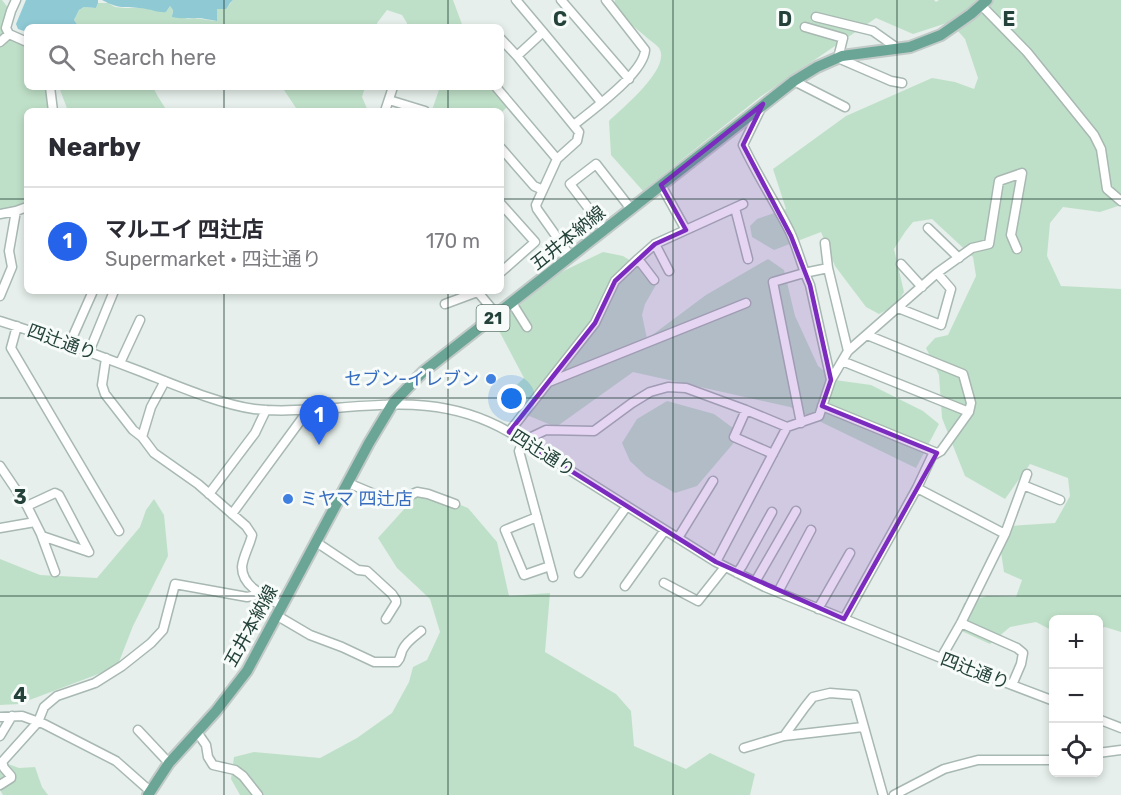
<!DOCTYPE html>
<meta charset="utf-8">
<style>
:root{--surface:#fff;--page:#f7f7f7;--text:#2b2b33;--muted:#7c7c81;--line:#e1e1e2;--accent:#2563eb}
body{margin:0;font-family:Rubik,"Noto Sans JP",sans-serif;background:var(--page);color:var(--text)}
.controls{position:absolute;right:18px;bottom:18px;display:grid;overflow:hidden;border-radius:9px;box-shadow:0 3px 9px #0003}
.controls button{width:54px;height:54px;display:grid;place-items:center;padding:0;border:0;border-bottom:2px solid var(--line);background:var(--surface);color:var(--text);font:30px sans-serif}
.you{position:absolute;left:512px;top:399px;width:21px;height:21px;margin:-15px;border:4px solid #fff;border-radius:50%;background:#1a73e8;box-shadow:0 0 0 9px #1a73e833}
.badge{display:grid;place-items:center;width:39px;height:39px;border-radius:50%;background:var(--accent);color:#fff;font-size:20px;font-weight:700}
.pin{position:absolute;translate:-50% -50px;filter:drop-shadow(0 2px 3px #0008)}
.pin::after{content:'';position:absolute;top:32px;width:21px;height:18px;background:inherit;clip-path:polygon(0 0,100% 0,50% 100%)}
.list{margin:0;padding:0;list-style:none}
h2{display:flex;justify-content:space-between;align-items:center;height:78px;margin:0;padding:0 24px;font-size:26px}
h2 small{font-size:20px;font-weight:400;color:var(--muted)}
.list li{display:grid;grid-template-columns:39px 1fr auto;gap:18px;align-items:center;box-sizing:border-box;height:108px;padding:0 24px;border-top:2px solid var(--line)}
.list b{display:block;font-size:22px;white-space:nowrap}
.list p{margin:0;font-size:20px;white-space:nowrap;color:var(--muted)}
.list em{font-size:20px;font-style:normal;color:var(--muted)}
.icon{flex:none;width:33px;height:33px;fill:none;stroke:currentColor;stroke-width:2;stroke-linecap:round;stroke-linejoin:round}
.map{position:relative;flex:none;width:1121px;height:795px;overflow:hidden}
.search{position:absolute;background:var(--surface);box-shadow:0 3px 9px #0003;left:24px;top:24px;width:480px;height:66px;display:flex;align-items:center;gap:15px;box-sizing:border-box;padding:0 21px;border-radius:9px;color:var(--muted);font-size:22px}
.panel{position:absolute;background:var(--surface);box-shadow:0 3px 9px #0003;left:24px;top:108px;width:480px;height:186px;border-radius:9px}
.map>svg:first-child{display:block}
.green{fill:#bfe0c8}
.water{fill:#8ec9d4}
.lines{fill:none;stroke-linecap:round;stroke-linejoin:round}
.minor-casing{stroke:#a8b8b2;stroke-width:11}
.major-casing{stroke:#c2cac8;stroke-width:14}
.minor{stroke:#fff;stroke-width:8}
.major{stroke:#6aa596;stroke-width:10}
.marked{fill:#7b2cbf;fill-opacity:0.2;stroke:#7b2cbf;stroke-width:4.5;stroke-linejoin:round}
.grid{fill:none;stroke:#24423a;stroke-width:1.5;stroke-opacity:0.55}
.shop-dot{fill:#3f7fe0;stroke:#f7fbf9;stroke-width:2}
.labels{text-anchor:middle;stroke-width:6;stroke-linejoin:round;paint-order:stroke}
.shield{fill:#f7fbf9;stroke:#637a73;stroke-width:1.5}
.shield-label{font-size:16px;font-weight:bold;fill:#24423a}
.street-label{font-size:18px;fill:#24423a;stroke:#f7fbf9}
.shop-label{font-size:18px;fill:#366cbe;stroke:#f7fbf9;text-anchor:end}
.grid-label{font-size:20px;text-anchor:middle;font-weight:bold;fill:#24423a;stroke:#f7fbf9;stroke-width:6;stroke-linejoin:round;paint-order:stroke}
</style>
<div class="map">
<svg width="1121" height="795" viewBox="0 0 1121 795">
<rect width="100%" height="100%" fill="#e6efeb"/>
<path class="green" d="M0 0H2L9 9 7 28 27 39V87H51L53 111H27V204L0 210Z
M233 0H453L463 27H406L407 23 402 15 387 10 377 23 378 27H79L74 20 79 10 84 7 96 8 98 3H108L115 7 124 8H144L166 12 170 6 173 10 172 14 188 19 194 18 216 21 217 9 229 5Z
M615 0H934L936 2 939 0H1121V205L1100 212 1063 207 1050 223 1047 256 1061 286 1121 289V632L1105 627 1099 629 1098 620H1054L1053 631 1036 622 1010 627 990 644 955 628 964 603 987 596 1016 597 1022 580 1004 572 1001 552 1009 526 1055 523 1070 496 1068 478 1030 464 1005 499 965 476 942 418 939 375 926 348 935 338 948 335 976 276 973 257 932 219 913 222 905 232 894 249 904 292 895 306 879 314 866 307 835 266 821 232 774 250 752 237 750 226 757 219 786 209 773 169 846 116 932 78 955 82 974 89 978 78 965 39 950 22 913 34 876 18 760 97 643 191 611 155 609 121C622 108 672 68 659 48 656 44 649 40 645 36 634 27 624 18 614 8Z
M59 87H153L157 95 167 111H68Z
M282 87H365L362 97 368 111H298Z
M440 87H491L507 107 501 113V111L432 110Z
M603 252 623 256 647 271 657 283 645 304 642 315 647 339 706 295 768 259 784 270 795 316 818 366 835 380 871 385 923 411 939 424 916 468 790 407 633 372 556 427 498 403 524 378 496 325 557 274Z
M667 401 714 414 737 431V439L697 486 675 493 646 476 630 461 622 443 637 419Z
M416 496H438L468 508 497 542 509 596 550 593 545 652 616 694 631 711 634 746 686 769 710 753 755 774 750 795H240L231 779 234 757 254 752 320 758 357 738 392 713 409 682 413 667 427 660 440 632 430 599 397 568 378 538Z
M154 499 164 515 168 556 133 626 117 667 19 704 0 705V559L40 575 97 578 140 527 146 510Z
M0 761 19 768 35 767 42 787 48 795H3L0 790Z"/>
<path class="water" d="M26 0H98V3L96 8 84 7 79 10 74 20 79 27H27V32L18 29 16 24Z
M102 0H233L230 3 226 9H217V21C210 20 203 18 197 18 188 18 180 19 172 17L173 10 170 6 166 12C159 13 154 10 146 9 127 5 122 11 102 0Z"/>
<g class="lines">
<g class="minor-casing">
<path id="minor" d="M16 0 11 11 6 28 9 34 27 42
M516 0 543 32 517 56
M561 0 629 79
M981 5 1027 52 1094 135 1101 149 1107 189 1121 201
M816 17 873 31 897 48
M805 27 843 38 838 58 891 81 902 83
M543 32 601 102
M501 39 517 56 579 132 577 141 557 159 536 205 537 209 571 257
M0 42 9 34
M794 81 845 107
M50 87 53 111
M496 87 557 159
M389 100 425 111
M761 108 743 145C757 175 775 202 790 232 798 249 802 268 810 285L831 380
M385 111 393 87
M574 125C592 110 644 73 645 50L606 0
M501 148 534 186 543 190
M661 185 686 230
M501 204 535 242 501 272
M735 208 748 259
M0 214 16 211 27 207
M928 228 959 258
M605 230 570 184 596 164 631 209
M825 243 828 268 848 351
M655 244 669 271
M638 259 654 280
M901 264 922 287
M477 291 497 315
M0 296 12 267 9 251 16 211
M512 303 527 327
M445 304 480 291
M898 308 941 325 951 289 937 273
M0 321C48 336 95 354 142 372 175 385 219 404 254 409 277 412 299 410 322 409 391 404 447 396 509 432L716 562 765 587 941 658 1054 701
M17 326 11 348 119 531
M69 345 93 291
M89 352 114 291
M106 358 102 385 105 394 133 430 142 437 154 453 198 484 246 526 252 535C250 545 243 556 242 567 242 587 266 597 281 605
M842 361 969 412
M120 363 140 320
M549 382 746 303
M822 406 937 453
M746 410 734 437 773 454
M801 423 773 282 804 273 828 268
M509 432 595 323 615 281 638 259 655 244 743 204
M142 437 151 407 165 381
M0 466 27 506 41 534 55 572
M348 483 391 501 405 498 417 492 428 494 455 504
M1023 485 1060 500
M917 488 1005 534
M209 494 255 433 266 410
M27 506 55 493 59 495 89 552 42 536
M232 514 309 409
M537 517 505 530 524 575 550 566
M0 528 35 522
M678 538 713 481
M316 542 358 570 367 571 392 594 396 600V603L386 619
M716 562 787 427
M579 573 627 506
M737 573 742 566 772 512
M553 577 519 451 523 441 546 430 594 431 632 403 650 392 668 387 686 388 746 410 787 427 819 416 831 380 848 351 937 273 972 248 989 244 999 181 1022 173 1011 235 1017 249
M755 582 796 511
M664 583 698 601 725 567
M625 586 665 530
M778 592 811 530
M818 609 850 553
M276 615 310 635 342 647 374 662H397C402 657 400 654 403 649 407 641 415 636 421 631
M844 619 917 488 932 456 941 451 969 412 971 403 963 374 867 335
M961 623 1017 648 1023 653 1021 664 1012 685
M941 658 961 623 1005 534 1027 474
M0 717 22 716 44 724 116 761 150 791
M1098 719 1121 728
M138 730 169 763
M197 732 206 745 208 757 213 765 235 770 243 776 258 795
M0 736 12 716
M784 736 863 727
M744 748 784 736 805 707 813 697 830 693 855 695 883 795
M1098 753 1121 750
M0 785 11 778V776L4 768 2 762 38 722 44 707 57 696 95 683 122 666 151 643 163 630 175 584 247 597 261 594
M894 795 944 769 978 760H1054"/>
</g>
<g class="major-casing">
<path id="major" d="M148 795 169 763 216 711 247 671 369 443 393 403 423 372 794 81 817 67 842 56 910 47 941 35 971 14 987 0"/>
</g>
<use href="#minor" class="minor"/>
<use href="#major" class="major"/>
</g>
<path class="marked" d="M763 104 743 145 791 236 810 285 831 380 822 406 937 453 844 619 716 562 509 432 595 323 615 281 655 244 686 230 661 185Z"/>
<path class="grid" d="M224 0V27M448 0V27M673 0V795M897 0V795M224 87V111M448 87V111M0 199H27M501 199H1121M224 291V795M448 291V795M0 398H1121M0 596H1121"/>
<g class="shop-dot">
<circle cx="491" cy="379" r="6"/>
<circle cx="288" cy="499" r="6"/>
</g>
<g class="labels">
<rect class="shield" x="476.5" y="305" width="33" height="26" rx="4.5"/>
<g class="shield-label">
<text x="493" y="324">21</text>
</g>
<g class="street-label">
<text transform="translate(568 238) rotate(-39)" y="6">五井本納線</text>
<text transform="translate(62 342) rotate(20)" y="6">四辻通り</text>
<text transform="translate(543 453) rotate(32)" y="6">四辻通り</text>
<text transform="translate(251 626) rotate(-61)" y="6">五井本納線</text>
<text transform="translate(975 671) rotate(21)" y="6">四辻通り</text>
</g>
<g class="shop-label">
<text x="479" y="385">セブン-イレブン</text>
<text x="300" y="505" text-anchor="start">ミヤマ 四辻店</text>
</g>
</g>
<g class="grid-label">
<text x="560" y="26">C</text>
<text x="785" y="26">D</text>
<text x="1009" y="26">E</text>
<text x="20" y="504">3</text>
<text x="20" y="702">4</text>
</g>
</svg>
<div class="controls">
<button>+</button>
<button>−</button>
<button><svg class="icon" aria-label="locate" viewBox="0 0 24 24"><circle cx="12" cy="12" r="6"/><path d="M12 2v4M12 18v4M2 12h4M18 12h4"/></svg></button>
</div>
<div class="you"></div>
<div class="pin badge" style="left:319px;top:445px">1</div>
<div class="search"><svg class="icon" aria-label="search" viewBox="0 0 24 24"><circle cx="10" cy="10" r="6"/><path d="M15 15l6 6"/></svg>Search here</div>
<section class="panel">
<h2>Nearby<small></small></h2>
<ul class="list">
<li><span class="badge">1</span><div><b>マルエイ 四辻店</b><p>Supermarket · 四辻通り</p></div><em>170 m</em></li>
</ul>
</section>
</div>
